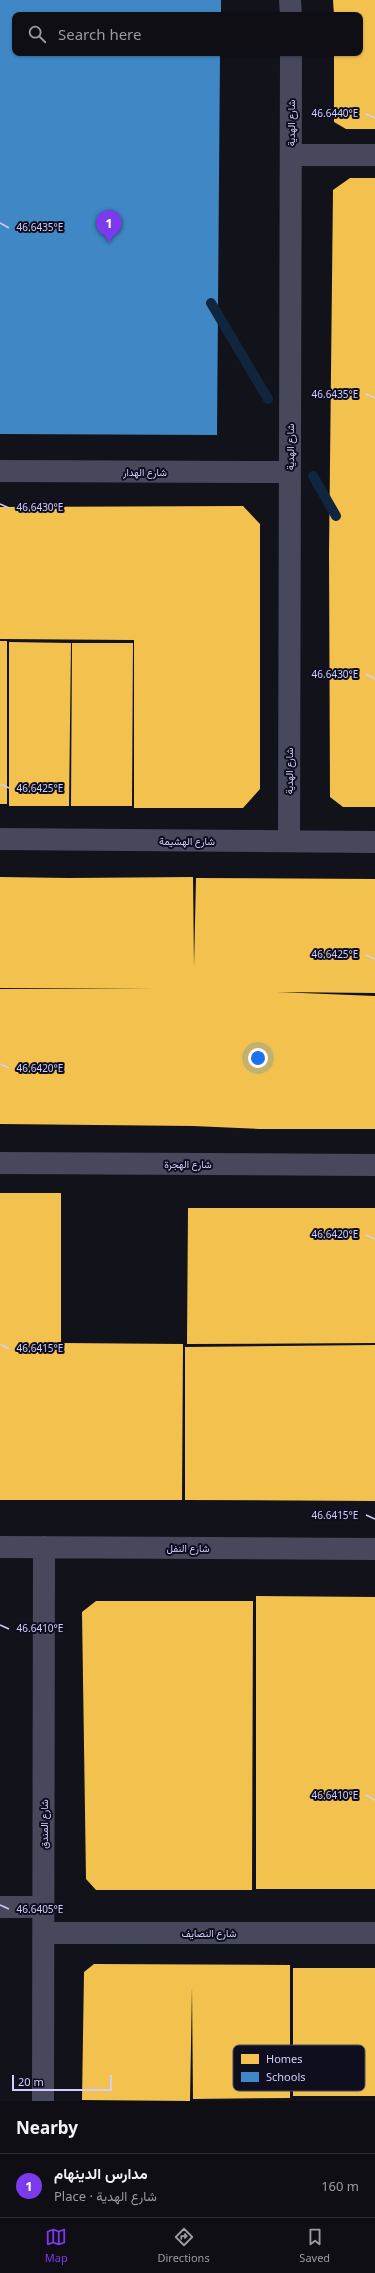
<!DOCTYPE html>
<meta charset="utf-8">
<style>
:root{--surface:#0e0e14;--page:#1c1c22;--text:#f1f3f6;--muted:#9b9ca0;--line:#2e2e34;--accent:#7c3aed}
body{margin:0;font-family:"Noto Sans",Vazirmatn,sans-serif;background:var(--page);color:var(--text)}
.scale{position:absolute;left:12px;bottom:10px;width:100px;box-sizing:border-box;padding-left:4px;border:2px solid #d0cffc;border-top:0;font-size:11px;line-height:14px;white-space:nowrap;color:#d0cffc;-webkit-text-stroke:3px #0f0e1f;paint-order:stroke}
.you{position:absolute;left:258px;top:1058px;width:14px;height:14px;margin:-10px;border:3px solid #fff;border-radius:50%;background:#1a73e8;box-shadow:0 0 0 6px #1a73e833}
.badge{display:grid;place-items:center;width:26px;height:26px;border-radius:50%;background:var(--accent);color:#fff;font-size:13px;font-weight:700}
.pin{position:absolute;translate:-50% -33px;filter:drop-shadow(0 1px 2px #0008)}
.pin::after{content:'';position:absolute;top:21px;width:14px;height:12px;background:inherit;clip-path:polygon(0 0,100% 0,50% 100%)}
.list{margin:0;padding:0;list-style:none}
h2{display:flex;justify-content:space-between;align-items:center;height:52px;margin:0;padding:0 16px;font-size:17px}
h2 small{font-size:13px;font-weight:400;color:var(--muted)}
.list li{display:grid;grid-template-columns:26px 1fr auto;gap:12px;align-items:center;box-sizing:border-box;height:64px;padding:0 16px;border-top:1px solid var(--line)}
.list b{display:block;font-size:15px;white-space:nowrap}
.list p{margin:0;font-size:13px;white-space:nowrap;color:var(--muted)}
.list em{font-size:13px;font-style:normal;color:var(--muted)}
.icon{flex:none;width:22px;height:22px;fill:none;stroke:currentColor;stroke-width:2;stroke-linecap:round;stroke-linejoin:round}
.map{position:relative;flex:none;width:375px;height:2101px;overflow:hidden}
.search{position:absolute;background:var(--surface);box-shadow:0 1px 3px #0004;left:12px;right:12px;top:12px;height:44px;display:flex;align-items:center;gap:10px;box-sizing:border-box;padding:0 14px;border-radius:8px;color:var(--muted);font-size:15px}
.sheet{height:116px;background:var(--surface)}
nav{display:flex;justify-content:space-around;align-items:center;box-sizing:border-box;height:56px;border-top:1px solid var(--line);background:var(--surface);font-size:11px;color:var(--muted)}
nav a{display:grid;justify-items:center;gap:2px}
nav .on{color:var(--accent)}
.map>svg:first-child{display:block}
.homes{fill:#f2c14e}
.schools{fill:#3f88c5}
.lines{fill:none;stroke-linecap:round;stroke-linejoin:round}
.stream{stroke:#10263e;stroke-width:10}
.street{stroke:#47485c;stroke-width:22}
.ticks{fill:none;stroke:#d0cffc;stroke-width:1.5}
.labels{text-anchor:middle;stroke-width:4;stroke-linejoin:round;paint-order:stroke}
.street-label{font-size:10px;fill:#d0cffc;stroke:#0f0e1f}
.key{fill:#0f0e1f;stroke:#494861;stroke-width:1}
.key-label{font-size:11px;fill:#d0cffc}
.ticks-label{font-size:10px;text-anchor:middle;fill:#d0cffc;stroke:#0f0e1f;stroke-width:4;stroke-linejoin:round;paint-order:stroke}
</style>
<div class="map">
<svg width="375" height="2101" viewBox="0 0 375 2101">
<rect width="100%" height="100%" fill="#12121b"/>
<path class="homes" d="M333 0H375V129H346L334 122V53H360V15H334Z
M350 178H375V807H343L330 797 329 554 333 190Z
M243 506 260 524V789L243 808H134V640L0 639V507Z
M0 641H7V804H0Z
M9 642 71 643 69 806H9Z
M72 643H133L132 806H71Z
M0 877 69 878 193 877 194 967 196 878 375 879V993L277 992 375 996V1129H259L193 1126 0 1124V989H156L0 988Z
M0 1193H61V1343L183 1344 182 1500H0Z
M188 1208H375V1343L187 1344Z
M375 1345V1501L185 1500V1347Z
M256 1596 375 1597V1889H256Z
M96 1601H253L252 1890H96L86 1879 82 1612Z
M94 1964 290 1965V2098L193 2099 192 1987 190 2101 82 2100 84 1972Z
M293 1968H375V2096H293Z"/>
<path class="schools" d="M0 0H221V15H15V53H220L217 435 0 434Z"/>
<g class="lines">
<path class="stream" d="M211 303 268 399
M313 476 336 516"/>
<path class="street" d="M290 0 291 15
M292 155H375
M0 471 290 472
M0 839 375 842
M289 841 291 53
M0 1163 375 1165
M0 1547 375 1549
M0 1907H43
M44 1933H375
M43 2101 44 1547"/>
</g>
<path class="ticks" d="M366 114 375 118M0 223 9 228M366 394 375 398M0 504 9 508M366 674 375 679M0 784 9 788M366 955 375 959M0 1064 9 1068M366 1235 375 1239M0 1344 9 1349M366 1515 375 1519M0 1625 9 1629M366 1795 375 1800M0 1905 9 1909"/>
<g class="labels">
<g class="street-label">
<text transform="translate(291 123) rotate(-90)" y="4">شارع الهدية</text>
<text transform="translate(290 447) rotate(-90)" y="4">شارع الهدية</text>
<text x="145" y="476">شارع الهدار</text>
<text transform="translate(289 771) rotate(-90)" y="4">شارع الهدية</text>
<text x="187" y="845">شارع الهشيمة</text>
<text x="188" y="1168">شارع الهجرة</text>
<text x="188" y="1552">شارع النفل</text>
<text transform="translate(44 1824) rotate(-90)" y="4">شارع المندق</text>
<text x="209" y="1937">شارع النصايف</text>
</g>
</g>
<rect x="233" y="2045" width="132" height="46" rx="6" class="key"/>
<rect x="241" y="2054" width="18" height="10" fill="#f2c14e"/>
<rect x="241" y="2072" width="18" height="10" fill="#3f88c5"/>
<g class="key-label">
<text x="266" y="2063">Homes</text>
<text x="266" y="2081">Schools</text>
</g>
<g class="ticks-label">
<text x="335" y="117">46.6440°E</text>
<text x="40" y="231">46.6435°E</text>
<text x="335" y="398">46.6435°E</text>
<text x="40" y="511">46.6430°E</text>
<text x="335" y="678">46.6430°E</text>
<text x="40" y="792">46.6425°E</text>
<text x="335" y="958">46.6425°E</text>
<text x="40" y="1072">46.6420°E</text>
<text x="335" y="1238">46.6420°E</text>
<text x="40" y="1352">46.6415°E</text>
<text x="335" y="1519">46.6415°E</text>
<text x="40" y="1632">46.6410°E</text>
<text x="335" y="1799">46.6410°E</text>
<text x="40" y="1913">46.6405°E</text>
</g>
</svg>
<div class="scale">20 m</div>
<div class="you"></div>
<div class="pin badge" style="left:109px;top:243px">1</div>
<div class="search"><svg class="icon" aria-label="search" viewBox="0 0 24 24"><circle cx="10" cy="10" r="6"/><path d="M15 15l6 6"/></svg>Search here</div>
</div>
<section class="sheet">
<h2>Nearby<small></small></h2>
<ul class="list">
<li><span class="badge">1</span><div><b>مدارس الدينهام</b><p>Place · شارع الهدية</p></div><em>160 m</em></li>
</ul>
</section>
<nav>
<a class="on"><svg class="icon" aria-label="map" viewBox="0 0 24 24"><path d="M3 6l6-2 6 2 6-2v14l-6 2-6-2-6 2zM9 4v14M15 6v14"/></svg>Map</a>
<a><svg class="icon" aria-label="directions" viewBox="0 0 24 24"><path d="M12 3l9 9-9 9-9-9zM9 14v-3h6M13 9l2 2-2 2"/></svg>Directions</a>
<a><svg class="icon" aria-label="saved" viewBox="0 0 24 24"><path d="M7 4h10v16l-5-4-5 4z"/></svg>Saved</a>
</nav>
